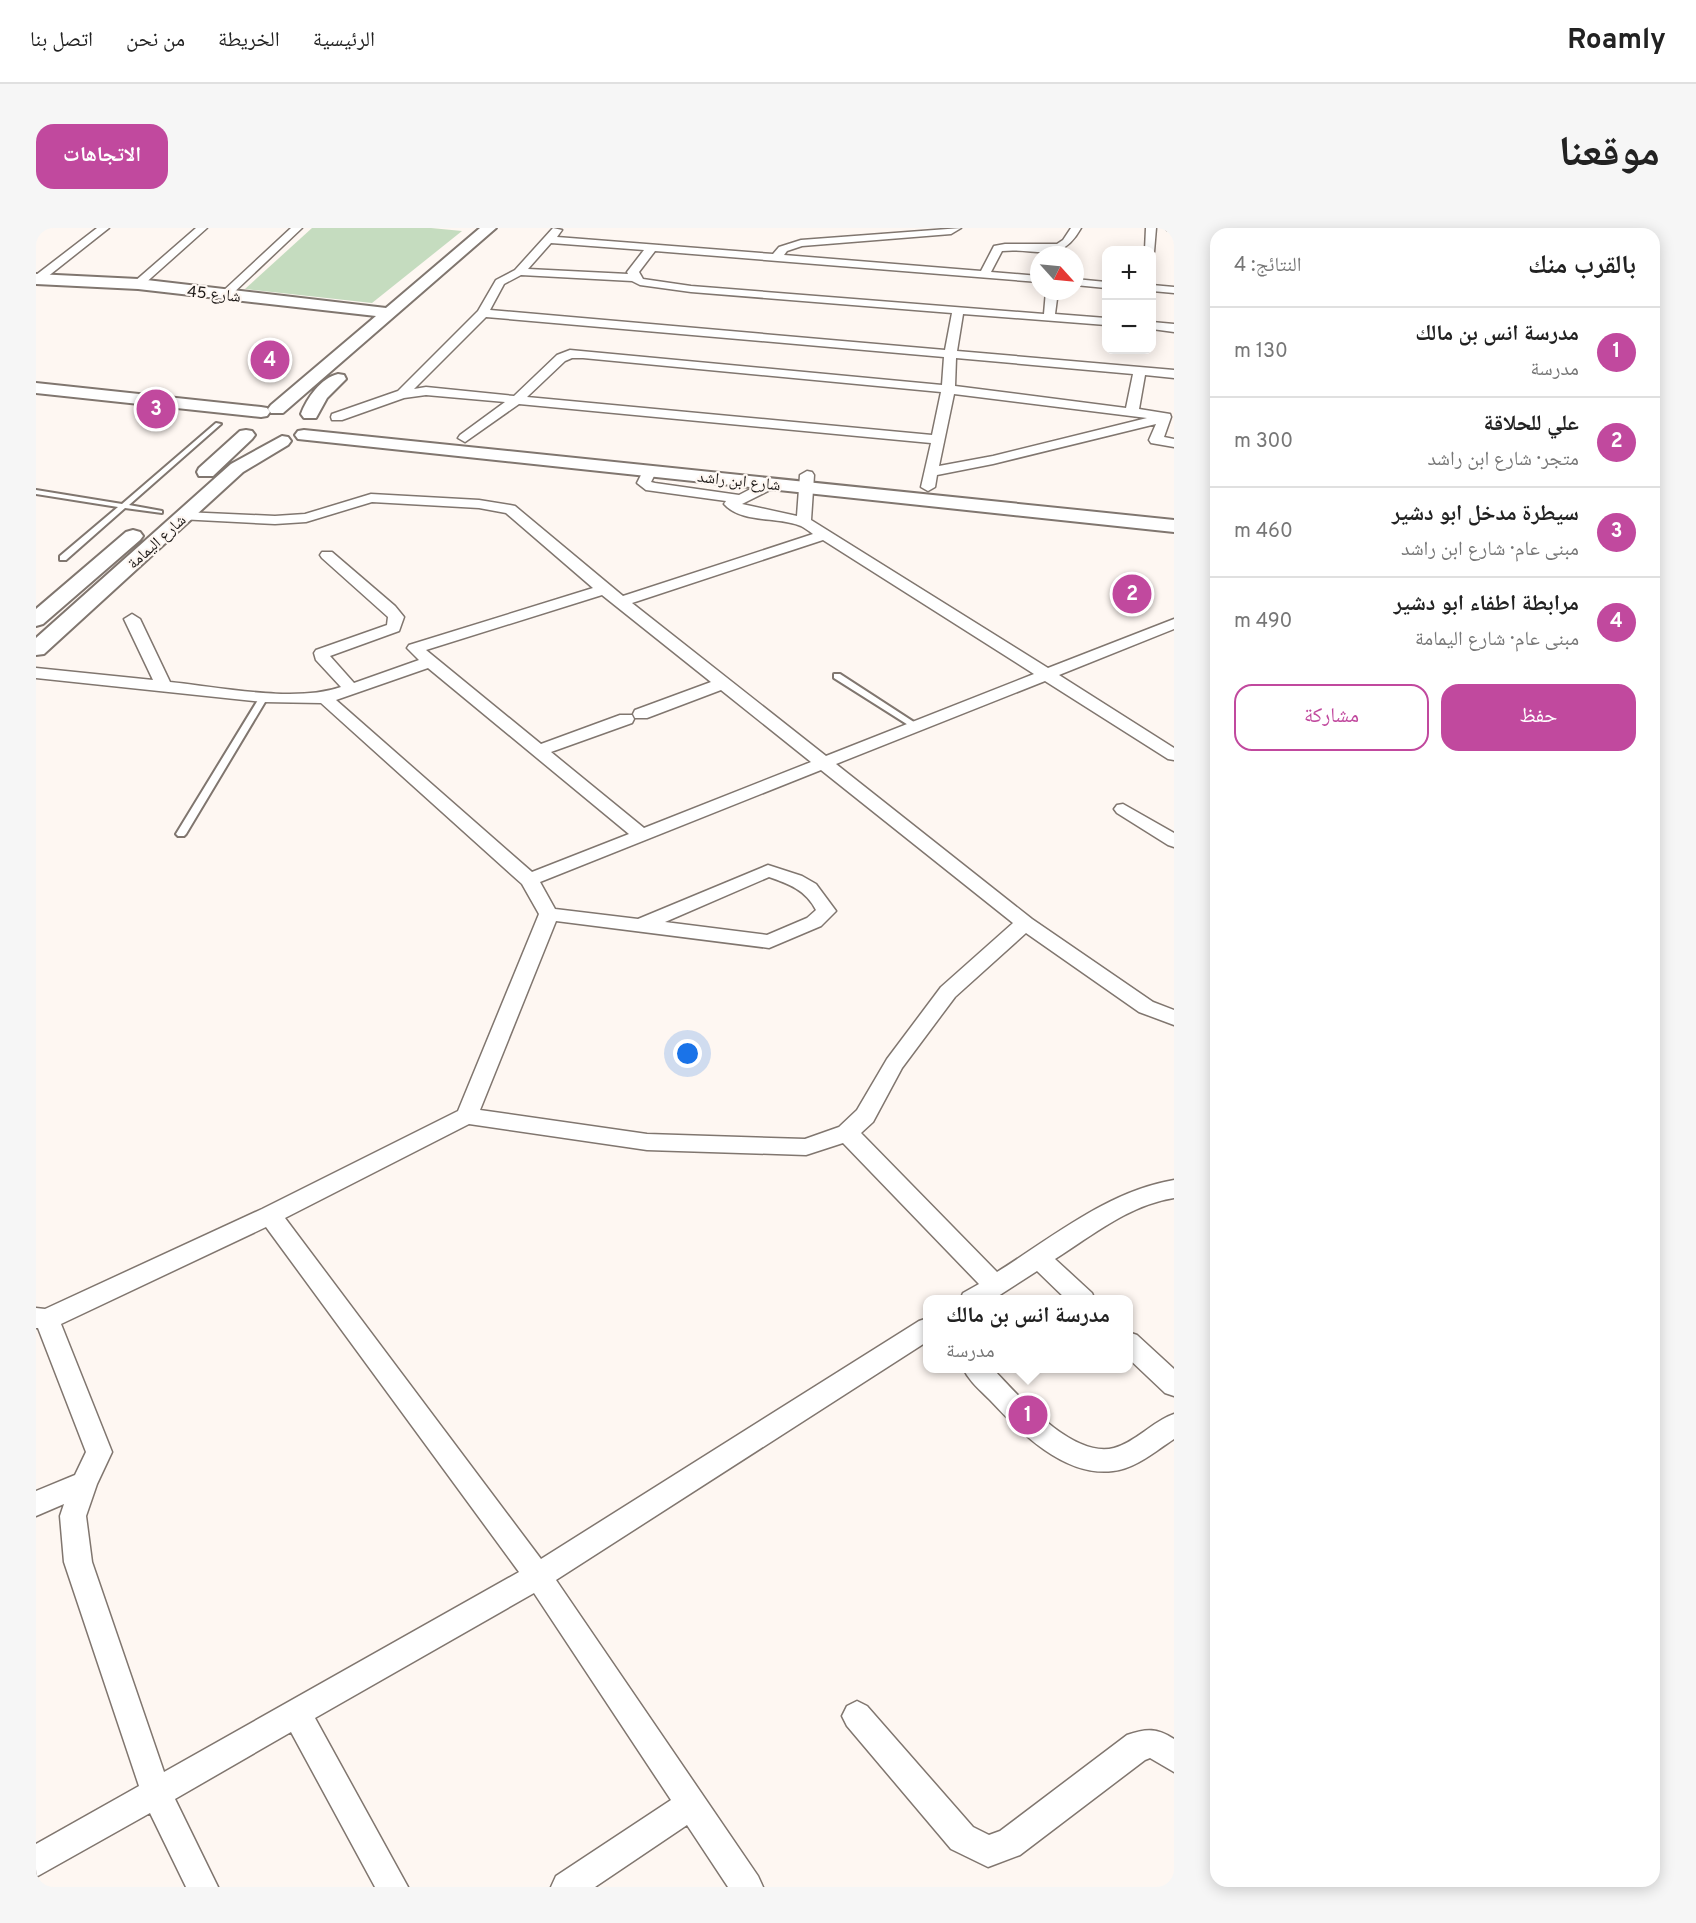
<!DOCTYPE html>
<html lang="ar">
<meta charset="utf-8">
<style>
:root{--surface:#fff;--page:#f6f6f6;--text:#222;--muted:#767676;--line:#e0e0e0;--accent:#c1499e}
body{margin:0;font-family:Overpass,"Noto Naskh Arabic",sans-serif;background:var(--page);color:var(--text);direction:rtl}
.controls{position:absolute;right:18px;top:18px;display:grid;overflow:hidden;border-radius:12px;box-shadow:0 3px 15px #0003}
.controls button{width:54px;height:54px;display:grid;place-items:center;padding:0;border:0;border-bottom:2px solid var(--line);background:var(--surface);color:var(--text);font:30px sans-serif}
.compass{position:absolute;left:994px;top:18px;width:54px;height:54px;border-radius:50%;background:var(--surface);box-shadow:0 3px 15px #0003;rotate:117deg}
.you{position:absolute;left:652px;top:826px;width:21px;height:21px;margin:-15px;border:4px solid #fff;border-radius:50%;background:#1a73e8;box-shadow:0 0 0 9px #1a73e833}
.badge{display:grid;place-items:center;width:39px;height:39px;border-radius:50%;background:var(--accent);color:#fff;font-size:20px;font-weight:700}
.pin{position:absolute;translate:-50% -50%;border:3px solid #fff;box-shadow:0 2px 6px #0006}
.popup{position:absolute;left:887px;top:1067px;width:210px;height:78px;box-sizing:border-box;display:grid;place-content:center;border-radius:12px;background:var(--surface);filter:drop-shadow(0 2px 4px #0005);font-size:20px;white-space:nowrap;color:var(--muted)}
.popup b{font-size:22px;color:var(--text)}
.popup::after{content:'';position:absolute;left:50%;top:100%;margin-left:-12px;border:12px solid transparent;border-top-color:var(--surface)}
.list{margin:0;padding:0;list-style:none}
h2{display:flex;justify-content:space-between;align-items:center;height:78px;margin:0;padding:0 24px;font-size:26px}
h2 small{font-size:20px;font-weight:400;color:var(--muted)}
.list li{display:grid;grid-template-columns:39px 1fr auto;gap:18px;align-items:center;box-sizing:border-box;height:90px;padding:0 24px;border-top:2px solid var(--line)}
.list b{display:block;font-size:22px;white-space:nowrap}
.list p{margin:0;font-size:20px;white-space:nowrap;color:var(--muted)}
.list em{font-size:20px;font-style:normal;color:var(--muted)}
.actions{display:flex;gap:12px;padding:18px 24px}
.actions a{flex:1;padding:14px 0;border:2px solid var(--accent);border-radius:18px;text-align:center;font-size:21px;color:var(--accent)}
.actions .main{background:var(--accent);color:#fff}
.map{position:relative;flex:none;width:1138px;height:1659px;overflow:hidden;direction:ltr;border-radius:18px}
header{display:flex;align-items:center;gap:36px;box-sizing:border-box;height:84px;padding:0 30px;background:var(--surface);border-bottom:2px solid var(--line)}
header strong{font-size:28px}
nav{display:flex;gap:33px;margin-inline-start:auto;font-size:21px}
.intro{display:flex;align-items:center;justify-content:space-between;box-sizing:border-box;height:144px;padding:0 36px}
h1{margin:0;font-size:42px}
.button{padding:15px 27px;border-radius:18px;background:var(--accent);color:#fff;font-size:21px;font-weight:700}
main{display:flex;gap:36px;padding:0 36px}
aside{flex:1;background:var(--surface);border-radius:18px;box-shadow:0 3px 15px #0003}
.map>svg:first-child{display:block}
.green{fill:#c5dcbf}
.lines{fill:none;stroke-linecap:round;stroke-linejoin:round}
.lane-casing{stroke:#80766f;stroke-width:4}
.street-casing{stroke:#80766f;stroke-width:3}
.secondary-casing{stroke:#80766f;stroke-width:4}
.lane{fill:#fff;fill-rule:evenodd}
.street{fill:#fff;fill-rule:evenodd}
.secondary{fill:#fff;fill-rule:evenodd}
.labels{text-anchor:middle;stroke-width:4.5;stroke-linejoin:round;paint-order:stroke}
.far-street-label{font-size:16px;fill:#1e1a18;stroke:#fef7f2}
</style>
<header>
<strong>Roamly</strong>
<nav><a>الرئيسية</a><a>الخريطة</a><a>من نحن</a><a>اتصل بنا</a></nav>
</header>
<div class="intro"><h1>موقعنا</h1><a class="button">الاتجاهات</a></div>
<main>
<aside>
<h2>بالقرب منك<small>النتائج: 4</small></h2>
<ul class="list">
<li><span class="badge">1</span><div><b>مدرسة انس بن مالك</b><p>مدرسة</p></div><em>130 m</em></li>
<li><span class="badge">2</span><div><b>علي للحلاقة</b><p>متجر · شارع ابن راشد</p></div><em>300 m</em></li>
<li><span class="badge">3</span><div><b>سيطرة مدخل ابو دشير</b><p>مبنى عام · شارع ابن راشد</p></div><em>460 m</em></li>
<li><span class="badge">4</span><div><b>مرابطة اطفاء ابو دشير</b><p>مبنى عام · شارع اليمامة</p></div><em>490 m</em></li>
</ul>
<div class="actions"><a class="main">حفظ</a><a>مشاركة</a></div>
</aside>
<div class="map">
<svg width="1138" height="1659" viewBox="0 0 1138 1659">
<rect width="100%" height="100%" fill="#fef7f2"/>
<path class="green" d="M276 0H395L426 3 336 75 209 61Z"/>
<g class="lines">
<g class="lane-casing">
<path id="lane" d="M180 195 185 196 93 277 126 283V285L89 280 30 332H24V328L82 279 0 266V262L86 276Z
M798 446H804L884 498 880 501 877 500 798 450Z
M225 467H228L232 469 150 606 148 608H142L140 606Z"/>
</g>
<g class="street-casing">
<path id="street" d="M61 0H73L6 53 0 54V47Z
M160 0H171L106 58H98V54Z
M255 0H266L194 68H186V64Z
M517 0 526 2 521 9 737 26 743 19 765 12 925 0 915 6 766 18 751 23 748 27 945 43 958 18 969 16H1021L1027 12 1035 0H1045C1024 38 1001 19 966 23L955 44 1003 48V54L619 23 603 44 607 51 655 58 1008 86 1010 63H1022L1019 86 1070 90V97L927 86 921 123 1138 142V150L1109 147 1103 181 1134 186 1135 189 1128 209 1138 211V219L1115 215 1113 212 1120 196 957 236 901 247 899 259 892 263 885 259 895 215 483 176 429 214 422 210 424 207 469 174 390 167 368 170 306 192H296L295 189 296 186 362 163 442 83 460 52 479 42ZM515 15 608 22 591 44 592 46 492 41ZM485 47 596 53 604 57 655 64 916 85 909 122 454 82 468 56ZM450 89 908 129 906 157 534 122 521 127 478 168 390 159 378 161ZM536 130H547L905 164 896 207 491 169 529 133ZM920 130 1097 146 1090 180 919 158ZM918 166 1111 190 957 228 903 238Z
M1110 0H1120L1118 24 1109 22Z
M1130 0H1138V3L1131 2Z
M1039 51 1070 54V60L1039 57Z
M1116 57 1138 59V65L1116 63Z
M1116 94 1138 96V104L1116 101Z
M614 238 621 242 615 254 619 255 703 267 732 252H742L744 255 742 258 706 276 761 288 764 247 771 243 776 244 778 247 775 292 1012 440 1138 391V401L1023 447 1138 520V532L1132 531 1009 453 800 536 996 691 1117 774 1138 782V797L1103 784 990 705 919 769 866 840 837 894 825 905 961 1044C1017 1009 1072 963 1138 952V970C1093 977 1057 1007 1019 1031L1056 1065 1059 1072H1031L1001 1043 956 1072H924L927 1065 943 1056 807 915 770 927 611 922 433 896 249 990 505 1331 883 1093 892 1090V1113L520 1352 722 1648 727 1659H692L651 1597 559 1659H515L520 1648 635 1572 498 1365 279 1490 372 1659H339L255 1504 139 1571 182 1659H150L114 1585 0 1649V1616L103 1558 28 1334 24 1288 28 1276 0 1288V1263L39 1247 50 1224 2 1100H0V1080L9 1081 226 981 422 883 503 686 486 656 285 475 228 474 0 450V440L117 452 88 391 96 386 104 391 134 454C183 459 259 475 305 459L280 432 278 425 280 422 351 397 352 389 286 330 284 327 286 324H296L359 378 368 389 363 403 294 428 318 455 383 432 371 420 373 417 557 360 470 285 443 280 336 274 270 294 239 296 143 291 141 288 143 285 148 284 239 288 269 286 335 266 443 272 474 277 479 278 587 368 777 306C773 303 769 300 765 298 742 288 706 296 688 276L690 273 610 262 601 255 609 239ZM787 312 998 446 790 528 596 375ZM566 367 675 454 599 482 597 486 599 490H611L685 462 775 534 608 600 515 524 596 495 598 491 596 487H584L505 516 390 422ZM392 440 593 606 496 644 300 472ZM785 542 977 695 905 759 851 831 821 882 803 899 769 911 611 906 444 882 520 693 733 720 785 698 800 683 780 656 766 648 732 637 602 691 519 681 504 654ZM733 649C753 656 770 662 780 682L771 690 731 707 629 694ZM230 999 483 1344 128 1544 56 1334 50 1288 61 1256 76 1224 25 1096Z
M1087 576 1138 605V619L1132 617 1081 585 1078 581 1081 577Z
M1092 1104 1101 1107 1138 1141V1168L1129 1165 1092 1130Z
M927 1140H956C982 1167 1036 1231 1078 1220 1100 1214 1117 1193 1138 1186V1211C1121 1222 1099 1241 1077 1243 1028 1249 984 1204 954 1172 944 1162 933 1153 927 1140Z
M821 1473 831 1478 937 1599 953 1607 964 1603 1091 1507C1111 1500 1121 1500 1138 1511V1544L1114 1530 1109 1532 984 1627 952 1639 915 1621 811 1498 806 1488 811 1478Z"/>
</g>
<g class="secondary-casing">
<path id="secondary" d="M444 0H460L247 185H235L232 181 235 177 340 88 102 61 0 56V46L102 51 350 80Z
M302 146 308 147 310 151 291 170 280 190H268L265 186C271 170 285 150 302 146Z
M0 155 225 179 231 180 234 184 231 188 225 189 0 165Z
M210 202 216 203 219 207 216 211 177 248H163L161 244 163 240 204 203Z
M268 202 1138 292V304L262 211 259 207 262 203Z
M246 208 252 209 255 213 252 217 207 244 8 426 0 427V410L195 236Z
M97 302 104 304 107 308 104 312 7 396 0 398V381L90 304Z"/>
</g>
<use href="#lane" class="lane"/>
<use href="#street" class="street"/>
<use href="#secondary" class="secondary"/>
</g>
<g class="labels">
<g class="far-street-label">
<text transform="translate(178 65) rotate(6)" y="6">شارع 45</text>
<text transform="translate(703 252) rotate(6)" y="6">شارع ابن راشد</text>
<text transform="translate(120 313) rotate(-42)" y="6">شارع اليمامة</text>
</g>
</g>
</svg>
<div class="controls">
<button>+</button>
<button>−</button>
</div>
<svg class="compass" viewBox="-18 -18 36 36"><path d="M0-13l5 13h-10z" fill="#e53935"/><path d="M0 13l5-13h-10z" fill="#767676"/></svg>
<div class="you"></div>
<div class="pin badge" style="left:992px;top:1187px">1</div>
<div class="popup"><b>مدرسة انس بن مالك</b>مدرسة</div>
<div class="pin badge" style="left:1096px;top:366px">2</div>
<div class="pin badge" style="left:120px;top:181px">3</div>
<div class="pin badge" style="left:234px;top:132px">4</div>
</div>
</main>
